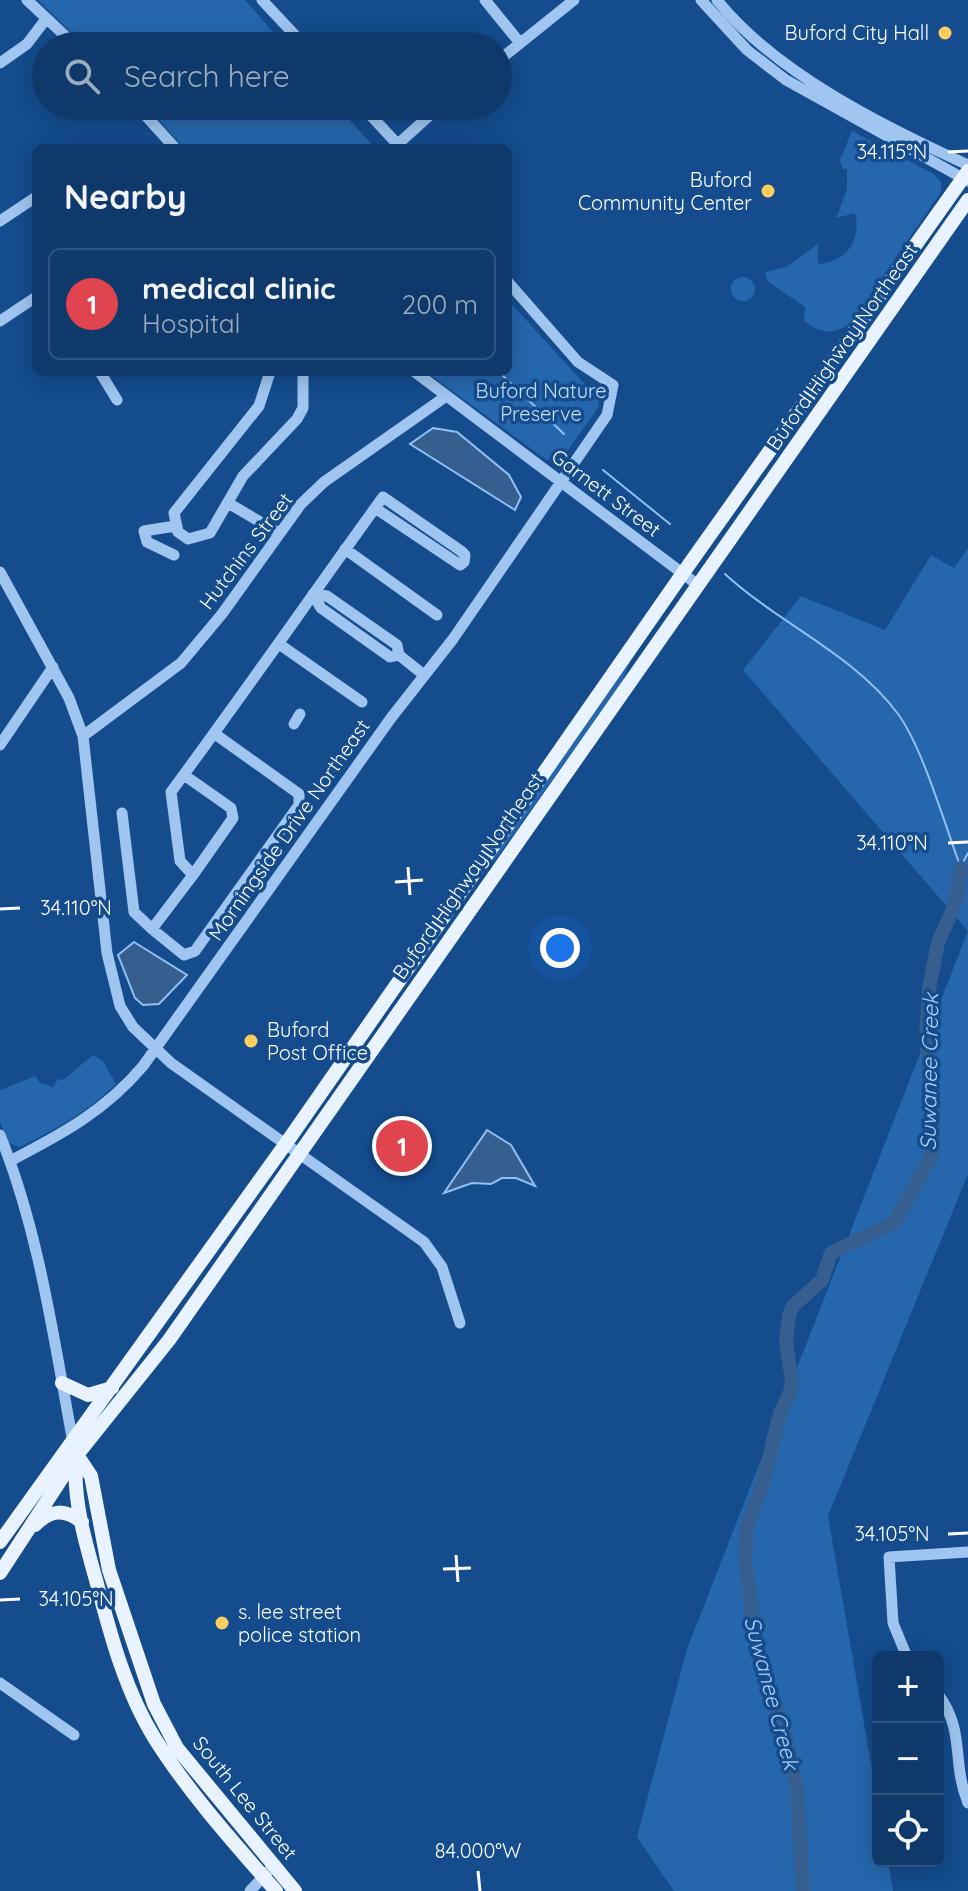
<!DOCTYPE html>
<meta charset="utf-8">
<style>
:root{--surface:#0f396a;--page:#1d4472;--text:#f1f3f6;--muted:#9bacc1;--line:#2f537e;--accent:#d6ab8b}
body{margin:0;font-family:Quicksand,sans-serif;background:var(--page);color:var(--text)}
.controls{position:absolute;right:24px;bottom:24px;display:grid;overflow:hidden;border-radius:12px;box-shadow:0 4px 20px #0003}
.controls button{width:72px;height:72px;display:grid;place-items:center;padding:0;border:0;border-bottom:2px solid var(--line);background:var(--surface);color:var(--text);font:40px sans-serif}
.you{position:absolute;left:560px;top:948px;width:28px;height:28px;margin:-20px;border:6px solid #fff;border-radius:50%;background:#1a73e8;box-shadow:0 0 0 12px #1a73e833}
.badge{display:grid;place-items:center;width:52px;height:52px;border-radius:50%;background:var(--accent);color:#fff;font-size:26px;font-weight:700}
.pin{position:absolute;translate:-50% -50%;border:4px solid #fff;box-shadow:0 2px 8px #0006}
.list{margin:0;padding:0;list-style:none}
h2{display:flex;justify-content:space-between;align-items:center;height:104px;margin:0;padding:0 32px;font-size:34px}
h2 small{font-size:26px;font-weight:400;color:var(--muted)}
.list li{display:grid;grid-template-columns:52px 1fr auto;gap:24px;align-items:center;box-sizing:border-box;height:112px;margin:0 16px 16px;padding:0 16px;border:2px solid var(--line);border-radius:12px}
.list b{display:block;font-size:30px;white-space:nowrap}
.list p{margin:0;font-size:26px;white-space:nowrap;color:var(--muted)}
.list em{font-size:26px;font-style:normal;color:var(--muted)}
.icon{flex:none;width:44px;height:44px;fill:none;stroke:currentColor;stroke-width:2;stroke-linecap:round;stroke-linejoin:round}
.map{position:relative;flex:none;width:968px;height:1891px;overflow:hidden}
.search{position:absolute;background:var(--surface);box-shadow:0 4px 20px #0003;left:32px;top:32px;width:480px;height:88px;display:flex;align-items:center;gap:20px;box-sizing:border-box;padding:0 28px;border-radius:44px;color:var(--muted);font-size:30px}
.panel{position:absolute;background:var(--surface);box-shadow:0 4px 20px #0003;left:32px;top:144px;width:480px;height:232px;border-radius:12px}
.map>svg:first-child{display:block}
.green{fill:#2666ad}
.water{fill:#365f90;stroke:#91c0f4;stroke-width:2}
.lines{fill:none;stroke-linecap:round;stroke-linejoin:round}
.stream{stroke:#91c0f4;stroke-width:2}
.river{stroke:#365f90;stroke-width:14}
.minor{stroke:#9fc5f0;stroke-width:11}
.major{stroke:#e9f2ff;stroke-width:14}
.ticks{fill:none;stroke:#fff;stroke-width:3}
.poi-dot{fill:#ffce5f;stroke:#144c8e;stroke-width:3}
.labels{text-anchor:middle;stroke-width:7;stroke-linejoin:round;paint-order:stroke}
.poi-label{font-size:20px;fill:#fff;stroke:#144c8e;text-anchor:end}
.street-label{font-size:20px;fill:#fff;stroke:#144c8e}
.park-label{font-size:20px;fill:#c6dffc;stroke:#144c8e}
.water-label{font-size:22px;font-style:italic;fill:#abcff8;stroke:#144c8e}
.ticks-label{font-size:20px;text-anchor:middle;fill:#fff;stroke:#144c8e;stroke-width:7;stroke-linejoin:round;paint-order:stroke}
</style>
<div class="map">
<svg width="968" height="1891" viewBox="0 0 968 1891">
<rect width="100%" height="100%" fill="#144c8e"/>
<path class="green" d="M38 0H245L285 46H85Z
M146 106H337L375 148H184Z
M852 131 935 175 941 182V192L852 321C836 336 821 334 804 321L805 307 767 281 765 272 786 267 818 244V264C846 262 862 240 855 213L836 218 847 190V169H843L840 160Z
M731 289a12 12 0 1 1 24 0a12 12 0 1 1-24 0Z
M508 300 599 400 598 408 563 457 547 460 426 372H508Z
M968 548V931L743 670 801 596 885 630 931 555 954 568Z
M631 660 620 685 490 867 500 846Z
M968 931V1174L828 1516 878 1804V1861H888L893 1891H674L637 1837 687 1649Z
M93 1055 103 1061 116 1084C87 1112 56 1129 20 1147L9 1143 0 1123V1090L35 1076 40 1083 53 1087 58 1079 63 1080Z"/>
<path class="water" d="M433 428 457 432 509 475 521 497 515 510 410 444Z
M134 942 187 975 159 1004 143 1005 135 998 118 955Z
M487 1130 511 1145 535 1186 516 1178H502L491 1184 472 1183 444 1193Z"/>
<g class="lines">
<path class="stream" d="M499 372 564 434
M603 470 670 524
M725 574C778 623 855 655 898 714 923 748 945 826 961 868
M961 866 968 853"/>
<path class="river" d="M803 1891 797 1788 785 1734 757 1653 745 1557 747 1526 763 1483 780 1413 790 1393 792 1381 786 1342 789 1315 793 1306 822 1280 831 1253 895 1222 932 1155 934 1120 926 1039 929 989 938 943 955 904 961 868"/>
<path class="minor" d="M27 0 76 46
M262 0 305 46
M485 0 520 43
M701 0 747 50 786 80 968 181
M717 0C775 73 885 127 968 165
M498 61 574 0
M0 63 27 44 46 19
M137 106 175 148
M362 106 401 148
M398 144 440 106
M0 221 36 197
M0 321 36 297
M100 372 117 400
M270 372 259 406 174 513 178 532 188 539 210 533 243 476 297 419 303 408V372
M415 372 698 585
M228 503 279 533
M345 549 437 615
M174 555 147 542 144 531 175 526
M0 572 69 698 83 736 107 953 120 1006 133 1027 171 1063 424 1242 442 1267 460 1323
M279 644 362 702
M399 655 390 657 321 608 313 594 327 596 397 645 399 655 424 675
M294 724 300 714
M83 736 181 663 222 614 301 504 324 482 445 397
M0 745 53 667
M184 775 231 808 233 818 193 875
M122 813 134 912 152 929 193 875 180 861 171 792C243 695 312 595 383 497L461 551 465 555 464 562 460 565 375 508
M152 929 184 955 195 951 299 805V794L215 734
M0 1135C39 1232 53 1335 72 1437
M10 1161C62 1134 105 1111 143 1066L391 718 453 639 607 415 613 385 578 362 508 282
M907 1657 893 1623 889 1557 968 1552
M0 1683 74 1735
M938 1694C966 1732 951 1761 968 1803
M250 1891 274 1865"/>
<path class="major" d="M62 1383 88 1395 112 1388
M77 1455 91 1476 109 1570 154 1704 177 1748 295 1891
M76 1460C73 1500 85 1541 96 1580 110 1633 125 1691 155 1739 189 1793 234 1843 276 1891
M35 1525C51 1509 65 1509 82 1522
M0 1542 287 1142 683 573 968 171
M0 1573 77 1455 169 1340 968 200"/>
</g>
<path class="ticks" d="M948 152 968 151M948 843 968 842M408 867 410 895M395 882 423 880M0 909 20 908M948 1534 968 1533M456 1555 458 1582M443 1569 471 1568M0 1600 20 1599M478 1871 480 1891"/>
<g class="poi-dot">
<circle cx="945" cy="33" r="8"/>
<circle cx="768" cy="191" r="8"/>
<circle cx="251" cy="1041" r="8"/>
<circle cx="222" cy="1623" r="8"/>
</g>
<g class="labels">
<g class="poi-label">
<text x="929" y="40">Buford City Hall</text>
<text x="752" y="187">Buford<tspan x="752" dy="23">Community Center</tspan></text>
<text x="267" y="1037" text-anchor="start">Buford<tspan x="267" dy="23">Post Office</tspan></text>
<text x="238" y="1619" text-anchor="start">s. lee street<tspan x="238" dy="23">police station</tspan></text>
</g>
<g class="street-label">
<text transform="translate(842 347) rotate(-55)" y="7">Buford Highway Northeast</text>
<text transform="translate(606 493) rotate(37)" y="7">Garnett Street</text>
<text transform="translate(246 551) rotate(-53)" y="7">Hutchins Street</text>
<text transform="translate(289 830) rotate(-55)" y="7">Morningside Drive Northeast</text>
<text transform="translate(468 876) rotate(-55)" y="7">Buford Highway Northeast</text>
<text transform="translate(245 1798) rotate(51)" y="7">South Lee Street</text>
</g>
<g class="park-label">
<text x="541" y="398">Buford Nature<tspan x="541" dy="23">Preserve</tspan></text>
</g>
<g class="water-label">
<text transform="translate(929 1072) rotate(-89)" y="8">Suwanee Creek</text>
<text transform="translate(772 1693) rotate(75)" y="8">Suwanee Creek</text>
</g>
</g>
<g class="ticks-label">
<text x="892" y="159">34.115°N</text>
<text x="892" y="850">34.110°N</text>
<text x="76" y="915">34.110°N</text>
<text x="892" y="1541">34.105°N</text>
<text x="76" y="1606">34.105°N</text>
<text x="478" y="1858">84.000°W</text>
</g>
</svg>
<div class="controls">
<button>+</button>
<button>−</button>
<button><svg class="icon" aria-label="locate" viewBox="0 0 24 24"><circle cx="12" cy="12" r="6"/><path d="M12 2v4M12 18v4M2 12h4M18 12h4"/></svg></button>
</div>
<div class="you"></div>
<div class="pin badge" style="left:402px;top:1146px;background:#e0444e">1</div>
<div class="search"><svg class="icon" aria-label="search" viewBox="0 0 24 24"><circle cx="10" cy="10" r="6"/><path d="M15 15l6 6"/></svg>Search here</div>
<section class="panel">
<h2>Nearby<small></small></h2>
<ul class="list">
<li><span class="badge" style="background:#e0444e">1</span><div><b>medical clinic</b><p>Hospital</p></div><em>200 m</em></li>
</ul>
</section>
</div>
